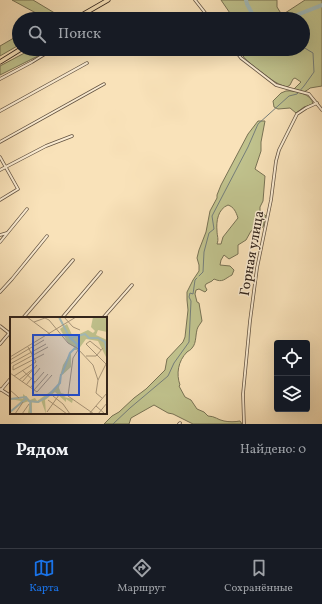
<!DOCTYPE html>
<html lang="ru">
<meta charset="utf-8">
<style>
:root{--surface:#171b24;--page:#242831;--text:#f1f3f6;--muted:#9ea1a6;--line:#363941;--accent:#1a73e8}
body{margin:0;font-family:Vollkorn,serif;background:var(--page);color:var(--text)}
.controls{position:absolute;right:12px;bottom:12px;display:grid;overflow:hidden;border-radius:4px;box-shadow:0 4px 16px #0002}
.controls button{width:36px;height:36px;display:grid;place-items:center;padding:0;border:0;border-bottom:1px solid var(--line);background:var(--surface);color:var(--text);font:20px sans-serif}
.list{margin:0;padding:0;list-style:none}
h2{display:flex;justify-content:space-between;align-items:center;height:52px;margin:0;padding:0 16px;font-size:17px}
h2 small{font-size:13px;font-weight:400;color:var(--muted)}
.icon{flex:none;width:22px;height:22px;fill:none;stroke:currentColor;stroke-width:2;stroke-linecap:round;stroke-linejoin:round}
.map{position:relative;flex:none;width:322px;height:424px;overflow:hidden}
.search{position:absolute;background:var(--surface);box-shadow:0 4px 16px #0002;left:12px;right:12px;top:12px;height:44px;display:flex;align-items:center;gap:10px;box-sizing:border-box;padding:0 14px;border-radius:22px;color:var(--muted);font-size:15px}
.sheet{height:124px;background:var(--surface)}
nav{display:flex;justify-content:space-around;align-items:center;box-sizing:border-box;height:56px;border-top:1px solid var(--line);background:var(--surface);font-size:11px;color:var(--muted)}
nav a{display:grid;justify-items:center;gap:2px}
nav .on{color:var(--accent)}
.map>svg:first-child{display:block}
.green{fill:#c0c28d;stroke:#787254;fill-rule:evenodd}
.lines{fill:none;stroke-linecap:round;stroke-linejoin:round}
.stream{stroke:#757e7a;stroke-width:1}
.river{stroke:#a2bbba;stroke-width:4}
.minor-casing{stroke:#635342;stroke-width:3.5}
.primary-casing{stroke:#31231a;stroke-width:5}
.minor{stroke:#fbecd2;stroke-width:2}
.primary{stroke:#f9e2b9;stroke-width:3.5}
.labels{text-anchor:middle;stroke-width:3;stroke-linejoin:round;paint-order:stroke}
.street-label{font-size:14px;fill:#31231a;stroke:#fbecd2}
.inset-river{fill:none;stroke:#a2bbba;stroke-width:2}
.inset-road{fill:none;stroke:#a99679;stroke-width:1}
.view{fill:#1d4ed8;fill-opacity:0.15;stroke:#1d4ed8;stroke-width:2}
.inset-edge{fill:none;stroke:#31231a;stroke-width:2}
</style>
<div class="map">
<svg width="322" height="424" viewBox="0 0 322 424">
<rect width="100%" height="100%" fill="#f9e2b9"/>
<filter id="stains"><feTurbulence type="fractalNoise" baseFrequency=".005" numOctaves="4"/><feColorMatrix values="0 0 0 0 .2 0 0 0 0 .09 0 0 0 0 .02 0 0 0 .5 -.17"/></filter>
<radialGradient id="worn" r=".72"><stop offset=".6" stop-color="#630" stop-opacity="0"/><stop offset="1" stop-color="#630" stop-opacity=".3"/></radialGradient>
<path class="green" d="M12 0H33L63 18 62 19H47Z
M221 0H277V7L282 15 305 0H322V86L310 88 309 89 304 92 294 89 301 82 295 78 293 79 290 85 287 87C275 84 267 76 257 69 251 64 245 60 241 53L242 49H303V19H234Z
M19 35V45L0 56V46Z
M32 49H48L38 56 0 75V66Z
M286 91C295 90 312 94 313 104L304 107 296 113 290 108 278 109 274 107 273 101 281 93Z
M258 121H265L261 142V151L255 169 265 176 263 201 260 207V211L266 216 263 227 251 231 246 240 238 245V254L229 259 224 255 221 260 220 265 230 266 234 270 232 275C224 279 223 283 214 279L212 281 206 284 205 286 207 290 205 292 199 289 196 290 195 294 197 302 199 303 202 321C201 323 199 325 198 327 195 333 197 343 192 348 191 350 188 351 187 352 178 361 176 374 180 385L179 386 185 397 191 400 197 409 204 412 208 416C215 416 218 420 224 421 229 422 235 422 240 421L242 424H193L173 414 168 413 154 405 131 418 129 424H104L112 416 119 412 134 398 146 389 165 370 167 359 183 342 185 337 188 310 187 300V292L193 280 199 271V265L197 258 199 250 206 232 210 211 217 198V195L221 185 248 134ZM228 205C234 207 236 212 238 218L223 237 221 244H217C219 239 217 236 217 231 216 221 218 209 228 205Z"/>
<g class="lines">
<path class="stream" d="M199 276 203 272 204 252 209 233 214 229 212 216 248 147 258 124 289 96 297 94 304 86 314 72 313 53 303 47
M113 424 130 408 168 376 174 363 189 342 191 301 189 297 190 293 193 294 195 280 197 278"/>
<path class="river" d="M246 0 247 4 255 19
M282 19 289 18 322 5"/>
<g class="minor-casing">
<path id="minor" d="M195 0 210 19
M234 49 241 58 276 85 290 89 309 94 322 110
M0 79 32 62 53 49
M0 111 87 63
M0 142 104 84
M0 157 18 189 0 200
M0 170 46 146 72 136
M0 235 7 233
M0 242 27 209
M0 292 12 279 47 236
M23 318 73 260
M62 318 101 272
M103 318 132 285
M0 326 9 333
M0 344 11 331
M0 389 11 396
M1 390 11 378
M179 424 180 423
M244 424 243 394 250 321 257 268 271 200 276 161 279 150 297 114 306 108 317 103"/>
</g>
<g class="primary-casing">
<path id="primary" d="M75 19 108 0
M0 62 21 49"/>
</g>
<use href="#minor" class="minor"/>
<use href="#primary" class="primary"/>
</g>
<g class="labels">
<g class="street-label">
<text transform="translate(251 253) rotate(-80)" y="5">Горная улица</text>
</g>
</g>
<g transform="translate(10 317)">
<rect width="97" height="97" fill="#f9e2b9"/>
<path d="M83 0H97V15L88 13 86 18 97 23 96 40 88 24 76 22 68 33H62L65 31 58 26 50 12 57 7 63 20 78 13 83 16 85 14 81 10ZM61 35V50L51 59 49 71 51 76 58 78 54 80 63 82 62 86 56 82V85L45 75 35 83 36 97 31 83 29 86 22 85V97L18 96 20 85 19 84 10 87 0 96 11 84 0 82 1 81 13 82V77L20 83 25 81 27 84 47 70 53 48Z" fill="#c0c28d"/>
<path class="inset-river" d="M49 0 60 21 75 17 79 21H88L95 25 97 35M52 57 60 36 68 28 60 21M0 82 16 80 19 84 28 85 37 80 50 66 51 57M20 84 21 97M0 95 17 81"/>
<path class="inset-road" d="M17 0 40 17M54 0 63 10 70 13M24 5 35 1 39 3 58 26 67 31 83 48 88 63 86 76 92 81M68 33 63 41 58 79 84 97M76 39H86L93 31M0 40 66 0M0 43 34 23M0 47 36 27M3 53V49L38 30M3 53 34 37M12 53 25 65M0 56 27 75 42 58M4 59 26 45 18 30M9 63 24 51M88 63 96 47 76 27 80 24 91 33M12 65 27 48M16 68 30 51M20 71 34 55M0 73 9 81M24 73 38 57M43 79 53 87 60 97M38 83 57 97M86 89 95 97M37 95 49 78M5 97 13 85M12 97 19 87M79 97 97 76M88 97 97 86"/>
<path class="view" d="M23 18H69V78H23Z"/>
<rect width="97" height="97" class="inset-edge"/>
</g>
<rect width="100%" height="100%" filter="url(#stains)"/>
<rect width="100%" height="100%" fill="url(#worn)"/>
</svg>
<div class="controls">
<button><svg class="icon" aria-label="locate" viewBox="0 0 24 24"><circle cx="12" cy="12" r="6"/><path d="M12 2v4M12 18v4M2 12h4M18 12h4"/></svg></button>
<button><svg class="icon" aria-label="layers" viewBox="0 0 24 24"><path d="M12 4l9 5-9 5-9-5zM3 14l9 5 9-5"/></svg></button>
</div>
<div class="search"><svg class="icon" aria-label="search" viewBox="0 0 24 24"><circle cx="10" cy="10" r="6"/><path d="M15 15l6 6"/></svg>Поиск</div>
</div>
<section class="sheet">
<h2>Рядом<small>Найдено: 0</small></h2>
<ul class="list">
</ul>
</section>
<nav>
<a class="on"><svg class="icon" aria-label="map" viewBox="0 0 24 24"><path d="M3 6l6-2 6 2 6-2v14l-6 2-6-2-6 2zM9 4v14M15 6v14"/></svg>Карта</a>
<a><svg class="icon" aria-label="directions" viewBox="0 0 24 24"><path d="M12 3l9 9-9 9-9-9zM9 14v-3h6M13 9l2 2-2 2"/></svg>Маршрут</a>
<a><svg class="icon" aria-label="saved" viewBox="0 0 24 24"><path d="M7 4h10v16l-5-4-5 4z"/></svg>Сохранённые</a>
</nav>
